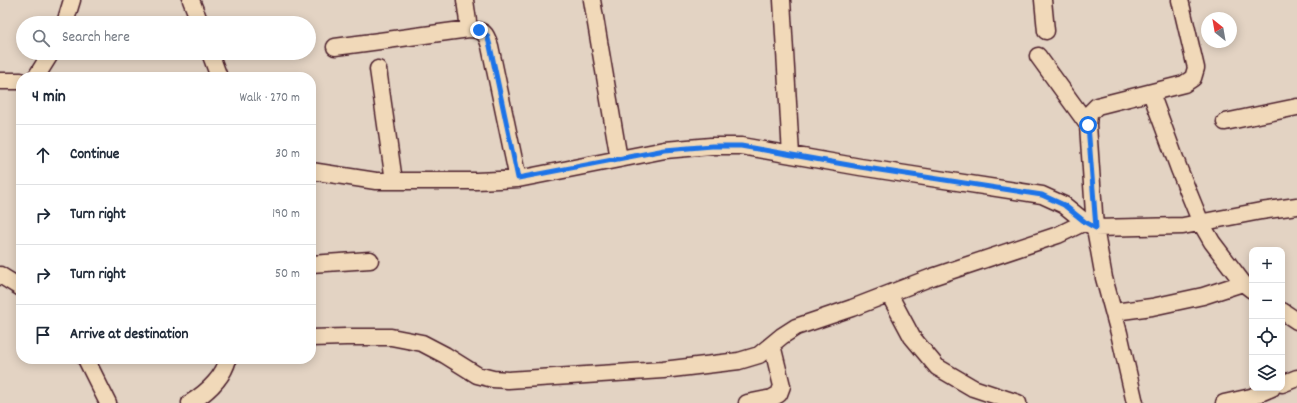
<!DOCTYPE html>
<meta charset="utf-8">
<style>
:root{--surface:#fff;--page:#f2f2f3;--text:#1f2937;--muted:#747a83;--line:#e0e1e3}
body{margin:0;font-family:Dekko,sans-serif;background:var(--page);color:var(--text)}
.controls{position:absolute;right:12px;bottom:12px;display:grid;overflow:hidden;border-radius:8px;box-shadow:0 2px 10px #0003}
.controls button{width:36px;height:36px;display:grid;place-items:center;padding:0;border:0;border-bottom:1px solid var(--line);background:var(--surface);color:var(--text);font:20px sans-serif}
.compass{position:absolute;left:1201px;top:12px;width:36px;height:36px;border-radius:50%;background:var(--surface);box-shadow:0 2px 10px #0003;rotate:329deg}
.stop{position:absolute;width:12px;height:12px;margin:-9px;border:3px solid #1a73e8;border-radius:50%;background:#fff}
.stop.end{background:#1a73e8;border-color:#fff;box-shadow:0 1px 4px #0008}
.list{margin:0;padding:0;list-style:none}
h2{display:flex;justify-content:space-between;align-items:center;height:52px;margin:0;padding:0 16px;font-size:17px}
h2 small{font-size:13px;font-weight:400;color:var(--muted)}
.list li{display:grid;grid-template-columns:26px 1fr auto;gap:12px;align-items:center;box-sizing:border-box;height:60px;padding:0 16px;border-top:1px solid var(--line)}
.list b{display:block;font-size:15px;white-space:nowrap}
.list em{font-size:13px;font-style:normal;color:var(--muted)}
.icon{flex:none;width:22px;height:22px;fill:none;stroke:currentColor;stroke-width:2;stroke-linecap:round;stroke-linejoin:round}
.map{position:relative;flex:none;width:1297px;height:403px;overflow:hidden}
.search{position:absolute;background:var(--surface);box-shadow:0 2px 10px #0003;left:16px;top:16px;width:300px;height:44px;display:flex;align-items:center;gap:10px;box-sizing:border-box;padding:0 14px;border-radius:22px;color:var(--muted);font-size:15px}
.panel{position:absolute;background:var(--surface);box-shadow:0 2px 10px #0003;left:16px;top:72px;width:300px;height:292px;border-radius:16px}
.map>svg:first-child{display:block}
.lines{fill:none;stroke-linecap:round;stroke-linejoin:round}
.minor-casing{stroke:#4a1f2b;stroke-width:19}
.minor{stroke:#f1d9b9;stroke-width:16}
.route{stroke:#1a73e8;stroke-width:5}
</style>
<div class="map">
<svg width="1297" height="403" viewBox="0 0 1297 403">
<rect width="100%" height="100%" fill="#e3d3c3"/>
<filter id="ink" filterUnits="userSpaceOnUse"><feTurbulence type="fractalNoise" baseFrequency=".025" numOctaves="2"/><feDisplacementMap in="SourceGraphic" scale="8" xChannelSelector="R" yChannelSelector="G"/><feConvolveMatrix kernelMatrix="1 2 1 2 8 2 1 2 1" color-interpolation-filters="sRGB"/></filter>
<g filter="url(#ink)">
<g class="lines">
<g class="minor-casing">
<path id="minor" d="M191 0 200 23
M465 0 469 29
M592 0 619 159
M782 0 791 155
M1043 0 1046 31
M65 23 72 0
M335 47 469 29C484 30 486 33 490 46L518 179
M210 53 219 77
M1038 56 1088 125
M378 69 394 181
M36 77 51 53
M0 81H21
M1151 93 1179 169 1201 223 1212 242 1243 283 1252 290
M1225 122 1297 107
M311 171 376 181H476L518 179 665 150 711 146H741L860 167 1042 195 1064 205 1085 222 1095 228 1183 226 1261 211 1297 206
M311 264 370 260
M0 275 21 288
M889 294 912 337 937 367 973 388 1018 403
M1282 311 1297 321
M1114 312 1152 307 1203 296 1243 283
M311 338 346 337H391L422 343 445 355 477 375 493 379 508 380 663 370 739 361 759 355 782 336 796 327 852 308 932 277 1058 235 1085 222
M86 359 108 403
M1282 384 1297 378
M190 403C206 393 223 378 228 359
M747 403 772 398 779 394 782 386 772 345
M1135 403 1119 333 1104 278 1095 228 1088 125 1089 114 1097 106 1184 84 1193 78 1196 68 1180 0
M1224 403 1251 397 1272 388"/>
</g>
<use href="#minor" class="minor"/>
</g>
</g>
<g class="lines" filter="url(#ink)">
<path class="route" d="M479 30 487 35 490 46 518 178 665 150 712 146H741L860 167 1042 195 1064 205 1085 222 1096 228 1088 125"/>
</g>
</svg>
<div class="controls">
<button>+</button>
<button>−</button>
<button><svg class="icon" aria-label="locate" viewBox="0 0 24 24"><circle cx="12" cy="12" r="6"/><path d="M12 2v4M12 18v4M2 12h4M18 12h4"/></svg></button>
<button><svg class="icon" aria-label="layers" viewBox="0 0 24 24"><path d="M12 4l9 5-9 5-9-5zM3 14l9 5 9-5"/></svg></button>
</div>
<svg class="compass" viewBox="-18 -18 36 36"><path d="M0-13l5 13h-10z" fill="#e53935"/><path d="M0 13l5-13h-10z" fill="#747a83"/></svg>
<div class="stop" style="left:1088px;top:125px"></div>
<div class="stop end" style="left:479px;top:30px"></div>
<div class="search"><svg class="icon" aria-label="search" viewBox="0 0 24 24"><circle cx="10" cy="10" r="6"/><path d="M15 15l6 6"/></svg>Search here</div>
<section class="panel">
<h2>4 min<small>Walk · 270 m</small></h2>
<ul class="list">
<li><svg class="icon" aria-label="ahead" viewBox="0 0 24 24"><path d="M12 20V5M6 11l6-6 6 6"/></svg><div><b>Continue</b></div><em>30 m</em></li>
<li><svg class="icon" aria-label="right" viewBox="0 0 24 24"><path d="M7 20v-9h11M14 6l5 5-5 5"/></svg><div><b>Turn right</b></div><em>190 m</em></li>
<li><svg class="icon" aria-label="right" viewBox="0 0 24 24"><path d="M7 20v-9h11M14 6l5 5-5 5"/></svg><div><b>Turn right</b></div><em>50 m</em></li>
<li><svg class="icon" aria-label="arrive" viewBox="0 0 24 24"><path d="M6 21V4h12l-3 4 3 4H6"/></svg><div><b>Arrive at destination</b></div></li>
</ul>
</section>
</div>
